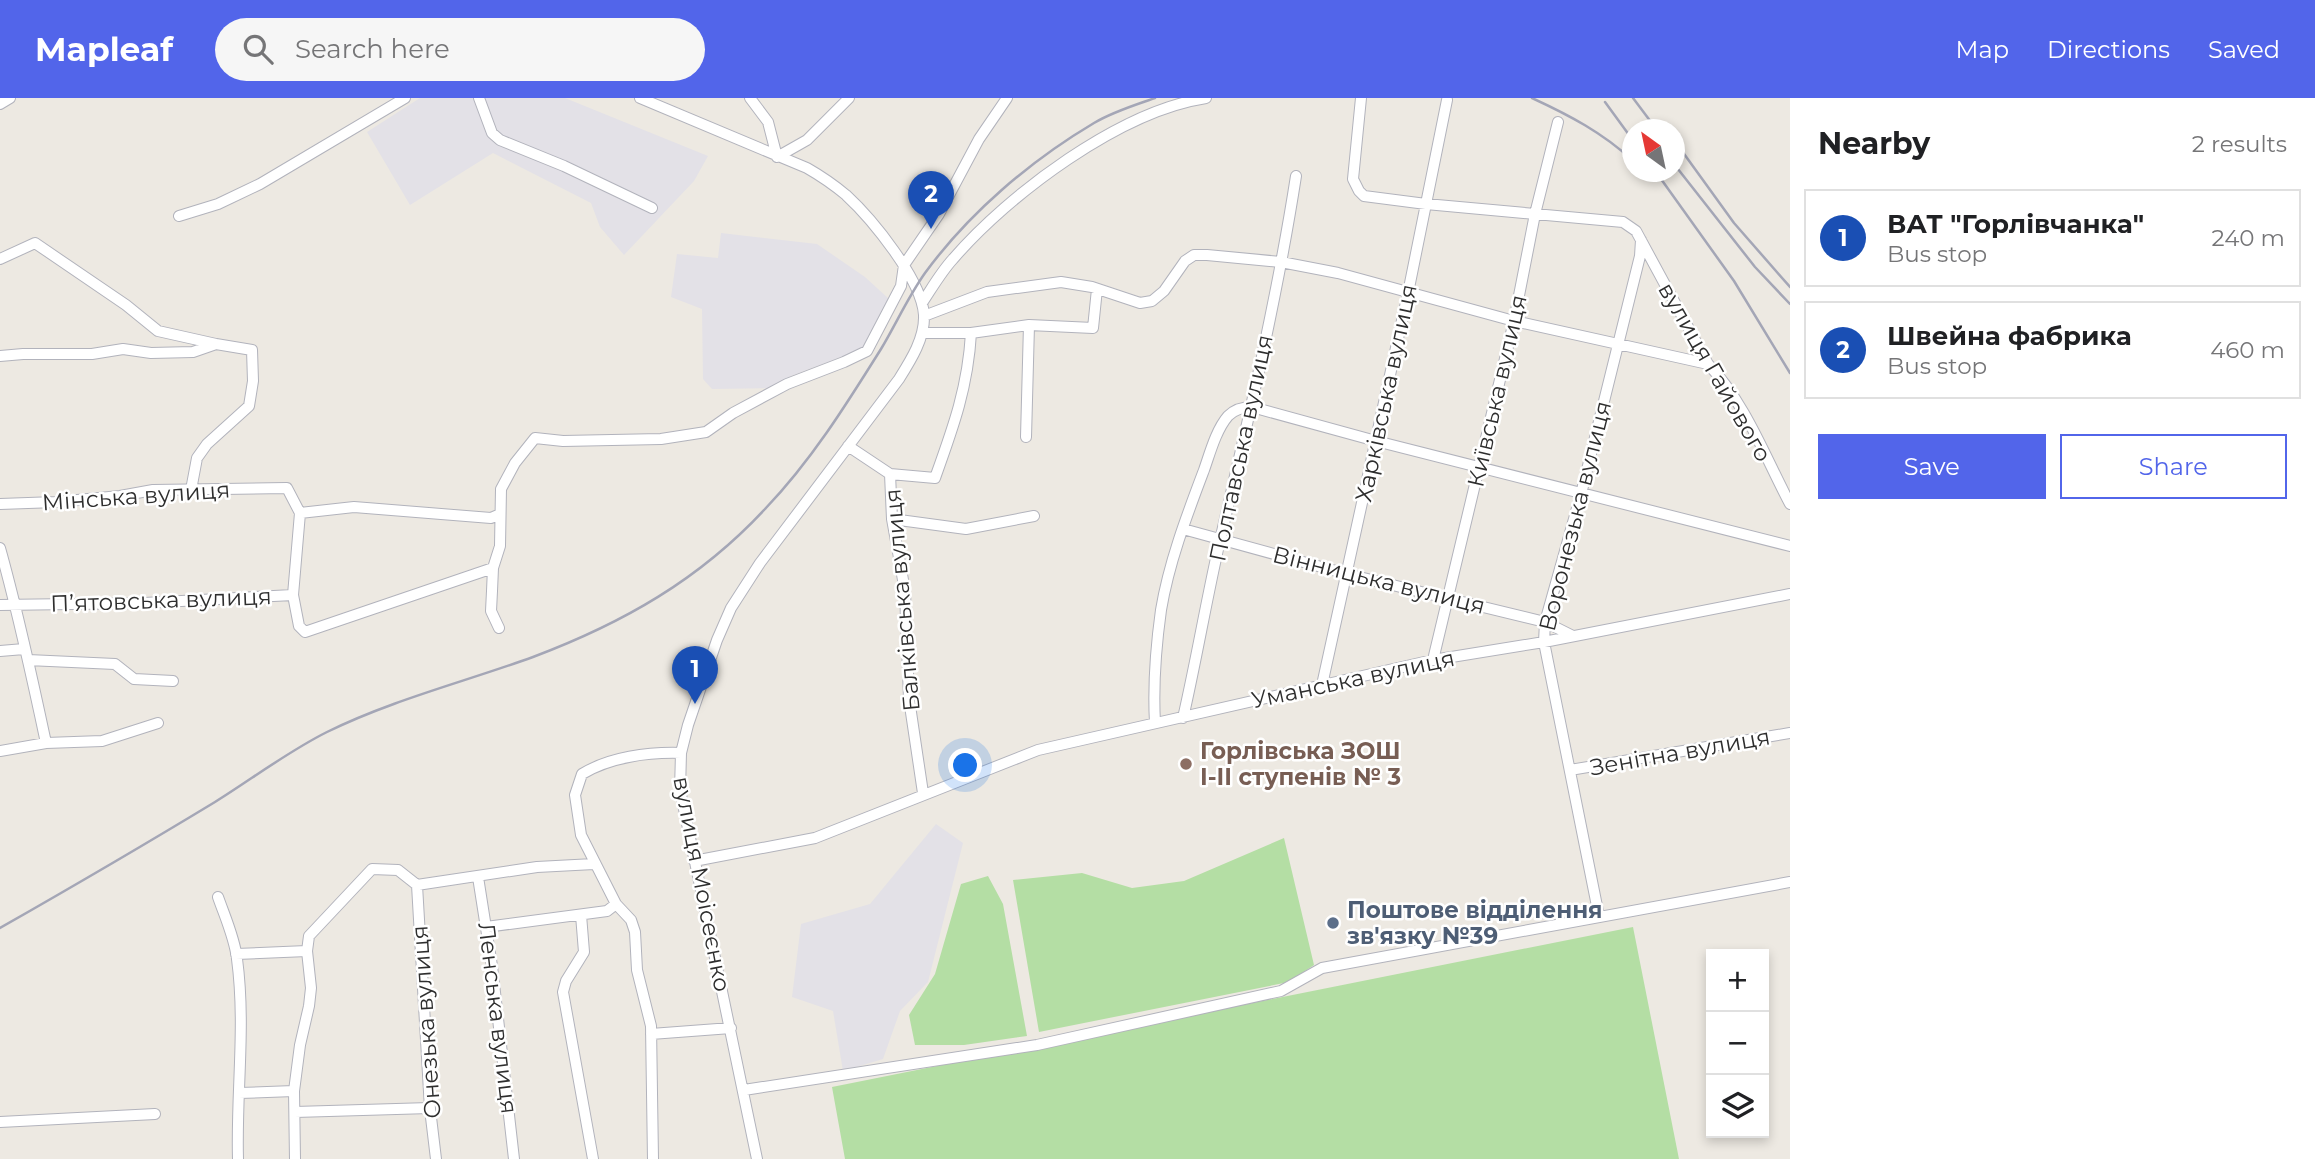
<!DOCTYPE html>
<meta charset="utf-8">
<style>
:root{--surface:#fff;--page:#f6f6f6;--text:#202124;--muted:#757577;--line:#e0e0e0;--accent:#5265ea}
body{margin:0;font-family:Montserrat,sans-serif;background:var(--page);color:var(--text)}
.controls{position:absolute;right:21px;bottom:21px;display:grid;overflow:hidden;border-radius:0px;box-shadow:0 4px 10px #0003}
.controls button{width:63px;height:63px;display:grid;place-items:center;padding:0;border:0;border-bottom:2px solid var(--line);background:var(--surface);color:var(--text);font:35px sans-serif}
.compass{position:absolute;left:1622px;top:21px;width:63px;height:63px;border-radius:50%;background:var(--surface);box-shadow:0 4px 10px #0003;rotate:327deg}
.you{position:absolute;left:966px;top:668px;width:24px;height:24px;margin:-18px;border:5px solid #fff;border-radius:50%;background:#1a73e8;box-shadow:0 0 0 10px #1a73e833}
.badge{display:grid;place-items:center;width:46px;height:46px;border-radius:50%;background:var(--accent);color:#fff;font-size:23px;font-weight:700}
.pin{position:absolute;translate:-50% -58px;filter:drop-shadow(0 2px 4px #0008)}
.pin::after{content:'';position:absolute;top:37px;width:24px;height:21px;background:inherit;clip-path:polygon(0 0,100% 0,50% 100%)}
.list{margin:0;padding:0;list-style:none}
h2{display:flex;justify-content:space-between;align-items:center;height:91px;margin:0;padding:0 28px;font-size:30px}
h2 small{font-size:23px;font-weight:400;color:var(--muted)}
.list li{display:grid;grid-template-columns:46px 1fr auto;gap:21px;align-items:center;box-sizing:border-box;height:98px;margin:0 14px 14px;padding:0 14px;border:2px solid var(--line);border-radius:0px}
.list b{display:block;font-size:26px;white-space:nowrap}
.list p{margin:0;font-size:23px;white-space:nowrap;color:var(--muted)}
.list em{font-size:23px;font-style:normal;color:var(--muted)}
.actions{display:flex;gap:14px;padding:21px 28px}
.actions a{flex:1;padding:16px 0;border:2px solid var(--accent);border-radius:0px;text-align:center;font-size:24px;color:var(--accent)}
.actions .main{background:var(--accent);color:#fff}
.icon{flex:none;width:38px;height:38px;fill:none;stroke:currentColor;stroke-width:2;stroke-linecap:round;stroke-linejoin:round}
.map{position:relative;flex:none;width:1790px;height:1061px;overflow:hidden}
header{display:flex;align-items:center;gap:42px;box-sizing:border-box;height:98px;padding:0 35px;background:var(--accent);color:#fff}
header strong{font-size:33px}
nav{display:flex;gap:38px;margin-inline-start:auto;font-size:24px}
.search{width:490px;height:63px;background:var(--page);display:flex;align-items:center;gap:18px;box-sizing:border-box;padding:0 24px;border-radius:38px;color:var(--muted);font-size:26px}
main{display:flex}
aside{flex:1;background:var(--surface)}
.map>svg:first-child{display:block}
.industrial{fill:#e3e1e7}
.green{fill:#b4dea4}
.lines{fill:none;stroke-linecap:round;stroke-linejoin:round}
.minor-casing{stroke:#b2b3bc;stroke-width:12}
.minor{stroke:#fff;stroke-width:10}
.rail{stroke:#a4a6b6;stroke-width:2.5}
.education-dot{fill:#8d6e63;stroke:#fff;stroke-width:2.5}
.service-dot{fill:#5c6f8a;stroke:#fff;stroke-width:2.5}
.labels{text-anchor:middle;stroke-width:5;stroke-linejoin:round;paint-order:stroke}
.street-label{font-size:23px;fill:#2e2e2e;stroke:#fff}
.education-label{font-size:23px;font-weight:bold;fill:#785e54;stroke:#fff;text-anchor:start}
.service-label{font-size:23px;font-weight:bold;fill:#4e5e75;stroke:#fff;text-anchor:start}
</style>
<header>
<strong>Mapleaf</strong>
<div class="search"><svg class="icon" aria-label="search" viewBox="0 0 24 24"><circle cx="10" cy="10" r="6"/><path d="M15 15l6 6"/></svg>Search here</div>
<nav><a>Map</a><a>Directions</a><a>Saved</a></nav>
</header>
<main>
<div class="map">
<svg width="1790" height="1061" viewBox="0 0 1790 1061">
<rect width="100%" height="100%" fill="#ede9e2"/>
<path class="industrial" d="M420 0H565L708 58 694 83 624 157 600 129 591 105 493 55 410 107 367 34Z
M721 135 817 146 865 179 889 201 865 250 791 278 773 290 712 291 703 281 702 211 671 199 677 156 718 160Z
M936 726 963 745 928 884 900 913 883 961 843 973 833 913 792 899 801 826 870 806Z"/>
<path class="green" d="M1284 740 1314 867 1289 884 1039 934 1013 782 1082 775 1132 790 1184 783Z
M988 778 1003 806 1027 938 964 947H915L909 917 935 876 961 786Z
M1633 829 1679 1061H845L832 989Z"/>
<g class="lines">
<g class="minor-casing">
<path id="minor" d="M479 0 492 35 500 42 564 68 652 110
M640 0 807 70C821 78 834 87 846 97 872 121 922 182 924 217 925 240 911 262 899 281L760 465 731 510 717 542 688 627 681 655 680 692 757 1061
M750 0 768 24 777 59
M1361 0 1353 81 1359 93 1364 98 1426 106 1623 124 1636 133 1708 266C1746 306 1765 359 1790 406
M0 6 10 0
M777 59 807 42 849 0
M179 118 218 106 260 86 405 0
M0 161 35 145 126 207 158 233 216 246
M922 205C932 190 941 174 953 161 1009 96 1120 13 1206 0
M924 218 987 194 1061 184 1092 189 1140 205 1152 203 1164 193 1185 163 1194 157H1207L1281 164 1338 175 1514 223 1708 266
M922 235H971L1029 227 1093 230 1097 191
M0 258 23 256H92L123 251 151 255 193 254 216 246 252 252 253 283 249 308 207 346 197 360 191 392
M1026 339 1029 227
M848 348 890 376
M0 406 56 404 120 398 153 392 287 390 300 415 293 497 299 528 305 534 493 470
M300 415 354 409 491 420 500 416
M892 421 966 431 1034 418
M1183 431 1347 476 1545 524 1573 538
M0 450C18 514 32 579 46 645
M0 507 144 505 293 497
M499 530 491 513 492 493 493 470 500 448 501 391 515 365 535 340 563 343 661 341 706 334 733 315 787 286 844 264 867 253 901 188 904 167 939 116 979 41 1007 0
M0 553 24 551
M28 562 115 566 134 581 173 583
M1433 562 1514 223 1535 116 1558 24
M1322 587 1408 195 1447 2
M1183 620C1197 559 1207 498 1221 438 1249 319 1277 200 1296 78
M1155 625C1153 589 1156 548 1161 512 1169 464 1187 417 1204 372 1210 355 1216 332 1228 318 1235 311 1242 309 1252 309L1376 343 1790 448
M0 653 46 645 102 643 158 625
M1570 672 1790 635
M923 695 909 601 905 493 892 421 890 376 935 380C953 330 968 289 971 235
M694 763 815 740 1038 652 1433 562 1544 544 1790 496
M478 779 492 868 514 1061
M417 787 430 1011 436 1061
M417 787 537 769 594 766
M218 799C225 819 235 841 237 861 246 928 236 995 238 1061
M581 817 584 854 566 883 563 894 593 1061
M1599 818 1544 544 1545 524 1581 396 1640 158 1641 142
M486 829 607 813 616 806
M236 856 307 853
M651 936 731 930
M744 992 1037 947 1281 893 1322 870 1790 784
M239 995 294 993
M295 1014 430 1010
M0 1024 155 1016
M295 1061 294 993 300 947 309 908 311 890 307 853 309 838 372 771 398 772 417 787
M653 1061 651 928 637 872 635 834 631 822 616 806 581 737 575 697 582 676C610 659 648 654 681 655"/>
</g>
<use href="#minor" class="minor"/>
<path class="rail" d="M1532 0C1569 17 1603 35 1632 62
M1633 0 1657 32
M1605 4 1632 41
M1674 42 1734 125 1790 189
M1674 66 1755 169 1790 206
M1656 74 1734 183 1790 275
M0 830C72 789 144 747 215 704 252 681 287 654 327 634 392 602 464 584 533 559 623 525 699 482 765 411 811 363 846 307 881 251 896 226 908 199 925 175 969 115 1030 63 1094 25 1112 14 1135 7 1155 0"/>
</g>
<circle class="education-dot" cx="1186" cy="666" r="7"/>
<circle class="service-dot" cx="1333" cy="825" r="7"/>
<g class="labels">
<g class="street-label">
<text transform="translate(1715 274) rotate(60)" y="8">вулиця Гайового</text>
<text transform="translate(1497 293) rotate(-77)" y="8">Київська вулиця</text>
<text transform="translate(1386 295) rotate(-78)" y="8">Харківська вулиця</text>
<text transform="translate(1241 350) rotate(-78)" y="8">Полтавська вулиця</text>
<text transform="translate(136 398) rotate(-4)" y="8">Мінська вулиця</text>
<text transform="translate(1575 418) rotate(-76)" y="8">Воронезька вулиця</text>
<text transform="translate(1379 482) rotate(14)" y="8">Вінницька вулиця</text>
<text transform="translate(161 502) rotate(-2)" y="8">П’ятовська вулиця</text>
<text transform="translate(902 502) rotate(-95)" y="8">Балківська вулиця</text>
<text transform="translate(1353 581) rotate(-12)" y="8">Уманська вулиця</text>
<text transform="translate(1680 654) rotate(-10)" y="8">Зенітна вулиця</text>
<text transform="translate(702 786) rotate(79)" y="8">вулиця Моісеєнко</text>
<text transform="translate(498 920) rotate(83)" y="8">Ленська вулиця</text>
<text transform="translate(426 924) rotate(-94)" y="8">Онезька вулиця</text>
</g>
<g class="education-label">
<text x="1200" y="661">Горлівська ЗОШ<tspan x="1200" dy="26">І-ІІ ступенів № 3</tspan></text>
</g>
<g class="service-label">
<text x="1347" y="820">Поштове відділення<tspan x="1347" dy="26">зв'язку №39</tspan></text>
</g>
</g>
</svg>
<div class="controls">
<button>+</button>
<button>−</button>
<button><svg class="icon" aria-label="layers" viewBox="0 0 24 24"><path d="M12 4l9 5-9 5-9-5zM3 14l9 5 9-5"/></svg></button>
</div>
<svg class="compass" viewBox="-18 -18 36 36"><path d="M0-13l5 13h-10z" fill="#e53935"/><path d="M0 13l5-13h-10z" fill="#757577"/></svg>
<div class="you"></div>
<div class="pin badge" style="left:695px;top:606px;background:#1a4fb4">1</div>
<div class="pin badge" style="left:931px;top:131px;background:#1a4fb4">2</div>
</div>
<aside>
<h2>Nearby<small>2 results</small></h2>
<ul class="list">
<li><span class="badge" style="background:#1a4fb4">1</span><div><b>ВАТ &quot;Горлівчанка&quot;</b><p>Bus stop</p></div><em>240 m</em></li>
<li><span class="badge" style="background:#1a4fb4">2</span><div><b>Швейна фабрика</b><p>Bus stop</p></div><em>460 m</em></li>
</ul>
<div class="actions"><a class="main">Save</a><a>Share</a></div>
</aside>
</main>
